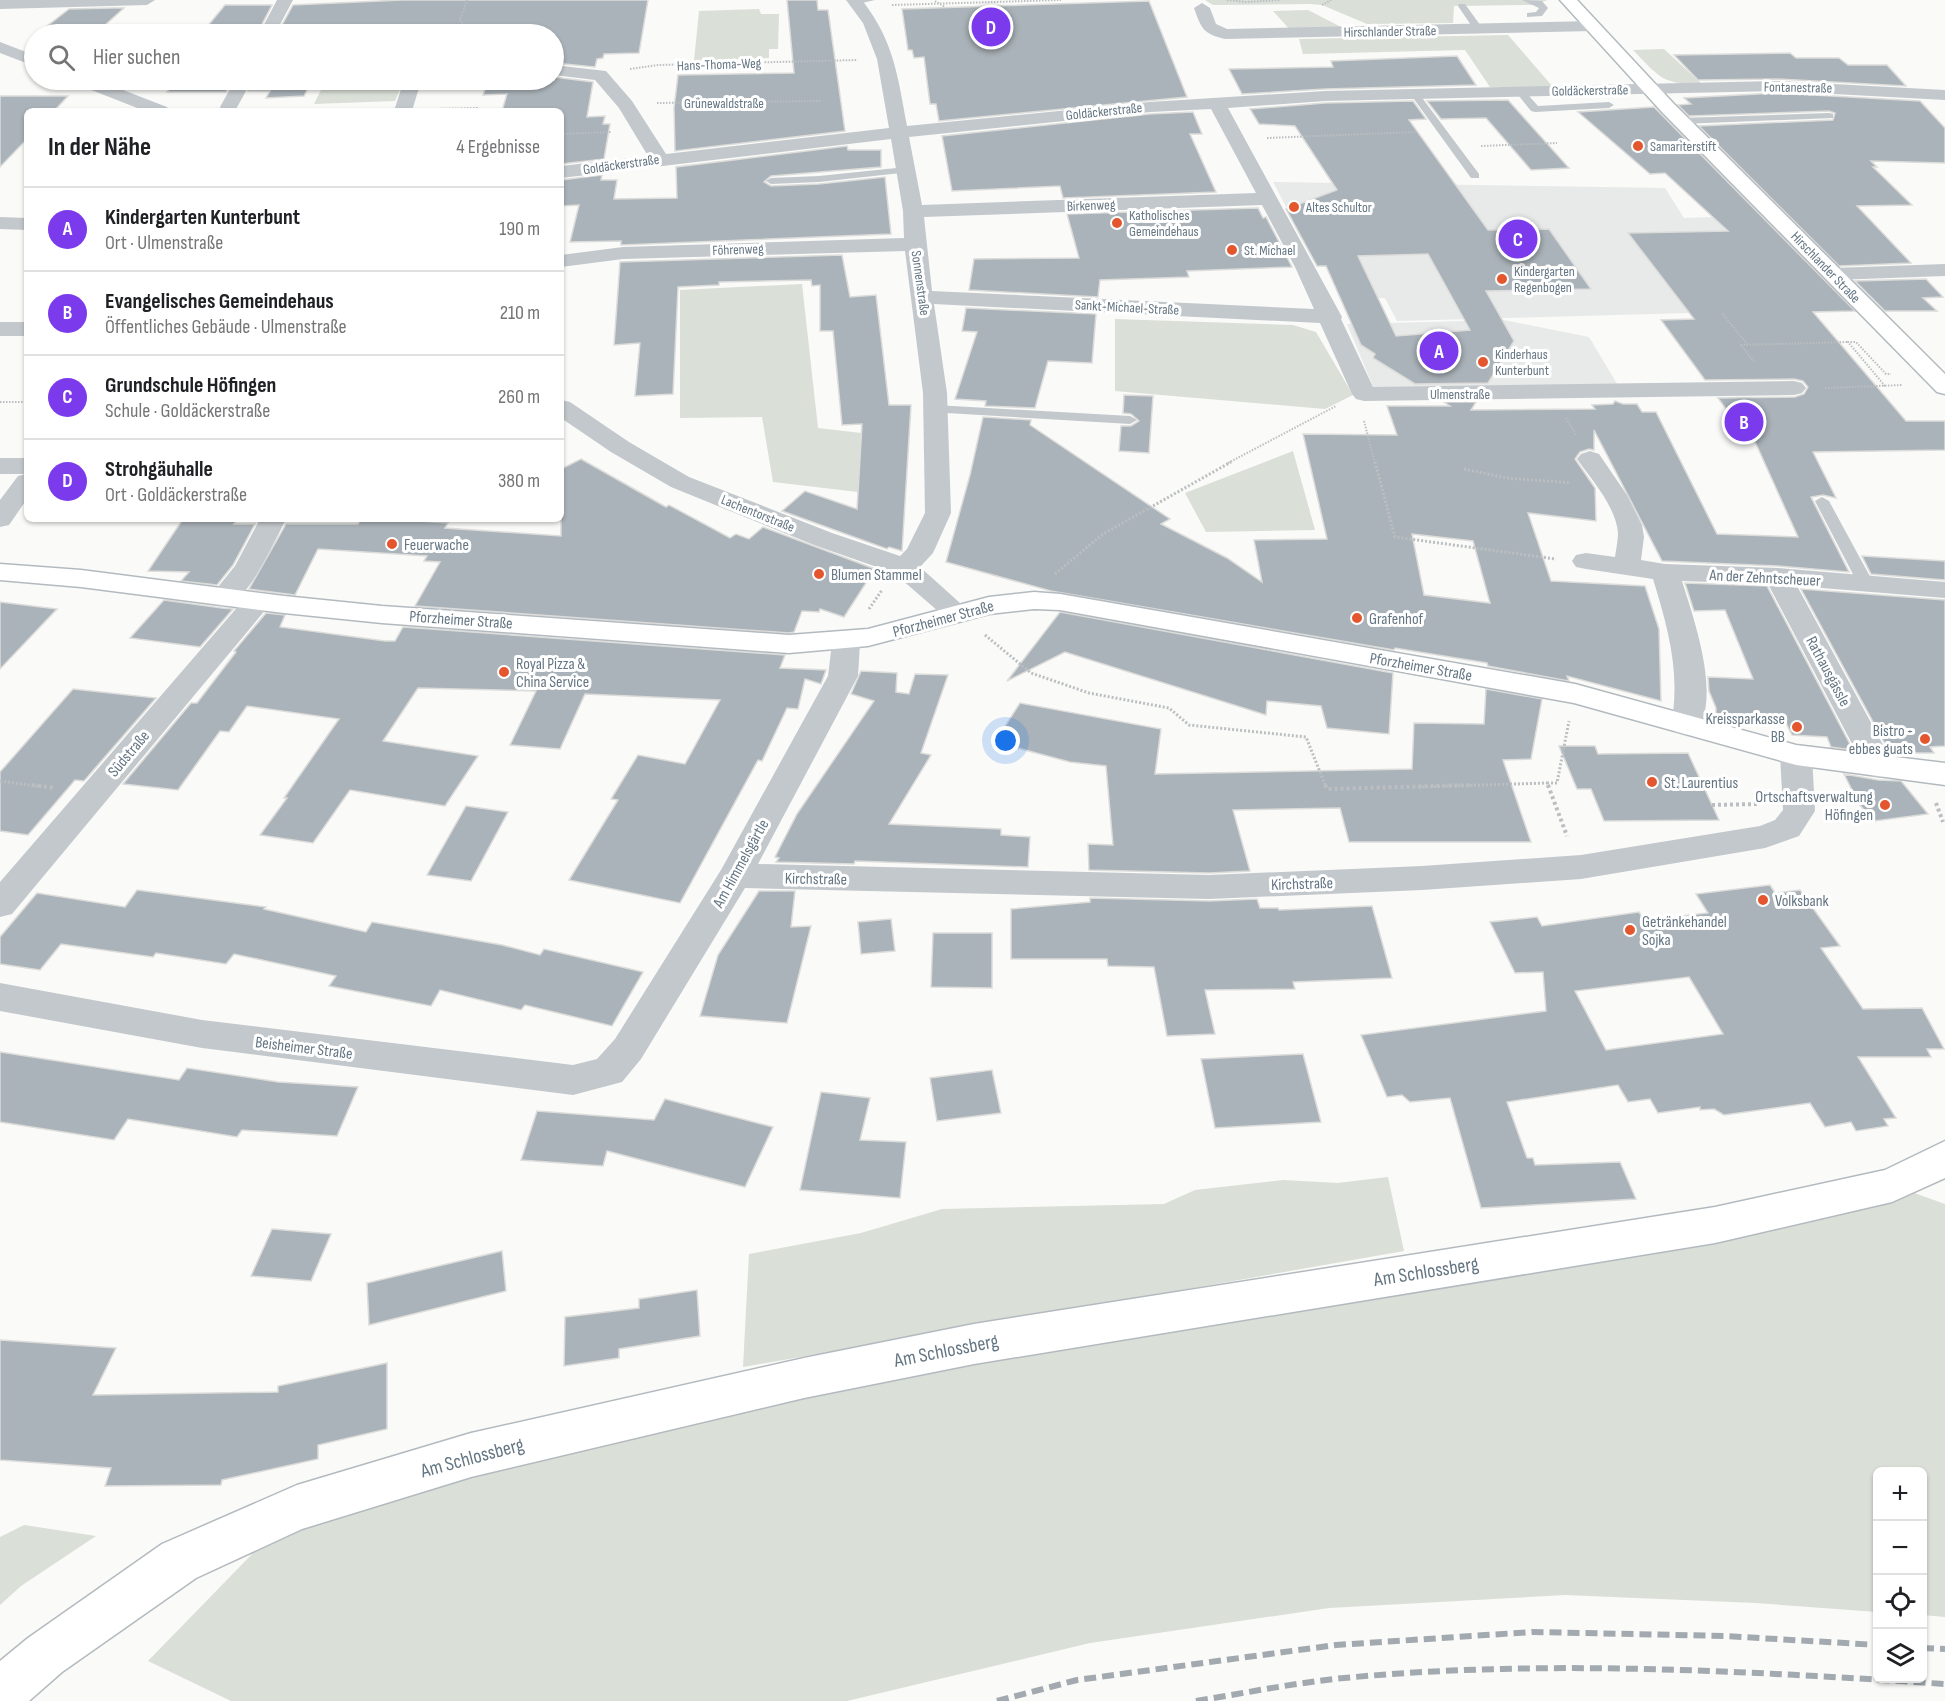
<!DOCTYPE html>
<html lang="de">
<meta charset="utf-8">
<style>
:root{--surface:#fff;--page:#f6f6f6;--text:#202124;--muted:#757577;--line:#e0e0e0;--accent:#7c3aed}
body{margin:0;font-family:"Sofia Sans Condensed",sans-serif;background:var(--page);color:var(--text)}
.controls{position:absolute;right:18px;bottom:18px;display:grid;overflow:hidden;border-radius:9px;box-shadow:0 2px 4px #0004}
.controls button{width:54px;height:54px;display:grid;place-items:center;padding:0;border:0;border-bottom:2px solid var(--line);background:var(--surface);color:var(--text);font:30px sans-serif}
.you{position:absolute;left:1006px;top:741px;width:21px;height:21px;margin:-15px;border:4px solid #fff;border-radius:50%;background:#1a73e8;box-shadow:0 0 0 9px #1a73e833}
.badge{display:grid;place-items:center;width:39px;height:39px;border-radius:50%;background:var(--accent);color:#fff;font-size:20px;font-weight:700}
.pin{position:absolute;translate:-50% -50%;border:3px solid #fff;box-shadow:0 2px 6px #0006}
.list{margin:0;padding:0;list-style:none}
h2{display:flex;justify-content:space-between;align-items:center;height:78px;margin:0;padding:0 24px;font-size:26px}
h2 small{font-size:20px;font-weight:400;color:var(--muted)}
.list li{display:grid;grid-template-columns:39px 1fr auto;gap:18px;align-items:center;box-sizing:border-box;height:84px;padding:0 24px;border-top:2px solid var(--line)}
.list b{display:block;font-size:22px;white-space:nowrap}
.list p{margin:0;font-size:20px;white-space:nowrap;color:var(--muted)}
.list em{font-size:20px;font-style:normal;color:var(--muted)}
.icon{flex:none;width:33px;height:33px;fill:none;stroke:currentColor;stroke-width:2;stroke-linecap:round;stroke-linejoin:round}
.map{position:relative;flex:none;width:1945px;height:1701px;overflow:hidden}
.search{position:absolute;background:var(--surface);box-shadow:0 2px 4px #0004;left:24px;top:24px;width:540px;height:66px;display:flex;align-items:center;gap:15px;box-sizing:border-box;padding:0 21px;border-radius:33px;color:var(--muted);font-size:22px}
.panel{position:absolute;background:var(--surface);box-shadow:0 2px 4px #0004;left:24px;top:108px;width:540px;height:414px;border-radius:9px}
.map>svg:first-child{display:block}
.built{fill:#e8e9e9}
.green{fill:#dadfd7}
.building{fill:#aab3b9;stroke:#dcdcda;stroke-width:1.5;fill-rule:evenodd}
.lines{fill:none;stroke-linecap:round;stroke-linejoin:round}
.secondary-casing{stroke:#b3babf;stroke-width:3}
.path-far2{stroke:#bbbfc2;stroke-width:2;stroke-dasharray:1.5 1.5;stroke-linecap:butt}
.path-far1{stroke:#bbbfc2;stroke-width:3;stroke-dasharray:2 2;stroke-linecap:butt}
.path{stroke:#bbbfc2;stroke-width:4;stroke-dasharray:3 3;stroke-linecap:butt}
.lane{fill:#c3c8cc;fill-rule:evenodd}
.street{fill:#c3c8cc;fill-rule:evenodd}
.secondary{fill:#fff;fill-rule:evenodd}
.rail{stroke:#a2aab0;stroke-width:6;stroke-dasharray:12 6;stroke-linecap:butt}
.poi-dot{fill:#e4572e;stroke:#fff;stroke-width:2}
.labels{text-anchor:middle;stroke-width:6;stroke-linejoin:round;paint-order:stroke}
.far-street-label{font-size:14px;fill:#657683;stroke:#fff}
.far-poi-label{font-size:14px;fill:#657683;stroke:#fff;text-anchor:start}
.poi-label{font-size:16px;fill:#657683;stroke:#fff;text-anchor:start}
.street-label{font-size:16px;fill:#657683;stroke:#fff}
.near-street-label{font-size:20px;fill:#657683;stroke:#fff}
</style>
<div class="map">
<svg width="1945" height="1701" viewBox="0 0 1945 1701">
<rect width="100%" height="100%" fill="#fafaf8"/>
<path class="built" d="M1273 182 1665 188 1684 218 1714 217 1796 310 1397 321 1385 298H1372L1356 266 1318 267Z
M1504 320 1589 337 1619 387 1375 391 1347 324Z"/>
<path class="green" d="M1205 0H1548L1531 5 1454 6 1453 23 1367 24 1322 5 1310 4 1213 5Z
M759 9 761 14H779L778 49H769V58L694 61 699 11Z
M1308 10 1347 30 1292 32 1273 11Z
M1508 35 1553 87H1490L1465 50 1303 54 1299 39Z
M1664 49 1703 85C1662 84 1660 78 1633 50Z
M326 80H404L395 101 314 104Z
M802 284 818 428 861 433 858 492 773 482 762 417 680 418V290Z
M1115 319 1293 325 1316 332 1353 395 1325 409 1115 391Z
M1293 451 1315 530 1206 532 1185 493Z
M1388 1177 1404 1251 743 1367 749 1254 861 1233 942 1209 1164 1204 1195 1190 1284 1180 1337 1183Z
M1892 1185 1945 1204V1617L1923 1615 1922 1472H1878L1877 1612 1756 1603 1565 1595 1329 1608 1090 1643 847 1701H231L148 1661 297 1508 471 1455Z
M24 1525 96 1536 21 1586 0 1605V1537Z"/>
<path class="building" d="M402 0H648L639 53 604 54 603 58 597 59 595 67 554 63V34H277L293 5Z
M787 0H817L818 10H828L845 131 675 151 674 108 678 75 794 73Z
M1149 1 1187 97 939 121 936 104H930L924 57 914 58 912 50H908L902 9Z
M225 5H272L257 34H201Z
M114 8H124L95 34H37L69 9Z
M1790 53 1796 58H1839L1848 65H1887L1906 86 1777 79 1698 80 1674 55Z
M1457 56 1476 85 1325 89 1242 94 1229 69 1333 67 1331 61Z
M554 77 593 82 587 117 605 116 603 124H610L604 159 561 164V111H502L507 94 483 95 488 80H554Z
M178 80H233L226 92H167Z
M254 80H312L304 96 266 98 270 91H248Z
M1777 93 1920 101 1945 128V163L1871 161 1877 167H1873L1912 205 1857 206 1911 263 1839 266 1699 126 1833 120 1835 113 1829 111 1689 116 1678 105 1691 104 1684 98Z
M0 96H68L54 111H27V139L0 167Z
M1508 100 1569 168 1531 170 1486 118 1441 119 1427 101Z
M1413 101 1426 119 1409 120 1488 230 1549 229 1591 289 1486 291 1514 341 1488 383 1415 384 1373 358 1375 354 1361 345 1326 266H1317L1286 209 1337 190 1295 126 1259 124 1250 109 1325 103ZM1428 254 1470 330 1396 336 1358 256Z
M1654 107 1855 311 1813 312 1906 421H1945V450L1813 452 1836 498 1823 495 1811 497 1849 572 1778 566 1662 561 1594 430V450L1589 449 1580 452 1575 459 1595 488 1596 521 1528 513 1551 581 1645 586 1659 629 1661 701 1567 676 1569 681 1488 666 1487 663 1395 648 1394 650 1051 591 946 562 970 475 983 417 1031 420 1030 425 1170 519 1161 524 1227 558 1262 582 1254 540 1327 539 1303 434 1397 435 1387 406H1450L1444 402H1476L1471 410 1595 409 1592 405 1613 404 1615 401 1623 404H1637L1642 412H1656L1717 534 1798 537 1752 435H1745L1718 398 1795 397 1804 394 1808 387 1803 381 1794 379 1705 380 1661 320 1694 319 1628 233 1728 231 1665 173 1650 174 1578 112ZM1412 534 1473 541 1490 603 1424 595Z
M1193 112 1202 134H1190L1216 192 1063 198 1060 186 952 191 942 136 1150 114Z
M847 146 848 150H881V167L771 176 764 182 771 186 819 184 885 177 891 234 621 245V241L570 242 579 205 561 206V180L602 175 601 180H617L614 199 677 198 676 167Z
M1258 208 1263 218 1266 217 1292 267 1187 271 1189 277 1100 280 1098 297 969 290 974 259 1079 258 1067 214Z
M842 255 850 297 876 295 889 405H911L902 551 889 547 887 549 782 511 805 491 857 509 862 424 842 425 833 331H820V285L812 286 811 280 719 282V285L678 287 673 394 635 396 640 343 614 345 620 262Z
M1926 279 1943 297 1923 298 1937 311H1885L1855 281Z
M966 308 1096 314 1092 363 1048 361 1035 408 985 406 986 401 955 399 977 332 962 331Z
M1124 395 1153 396 1149 453 1119 451 1121 426H1131L1139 421 1131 414 1123 413Z
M581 459 666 507 669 505 730 538 736 534 749 539 763 527 875 569 844 617 820 609 819 612 802 611 794 632 789 633 415 606 440 562 424 561 427 556 318 549 295 595 249 589 286 524H358L361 519H392L448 523 445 528 561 536V469Z
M183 519H237L234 524H255L233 565 217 585 181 581 189 572 148 571Z
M1862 556 1945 561V580L1871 574Z
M1685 583 1767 586 1853 750 1831 747 1827 737 1792 735 1786 723 1736 721 1716 715V708L1709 691 1708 677 1753 679 1725 610 1694 611Z
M1801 589 1945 600V746L1930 747 1934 753H1890Z
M164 600 222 608 233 609 200 647 130 638Z
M0 602 57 609 0 669Z
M1060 612 1393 673 1389 734 1327 728 1321 706 1267 701 1266 715 1065 652 1007 681Z
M266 613 285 615 280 627 385 641H395L403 627 785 655 780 668 826 670 821 684 805 679 798 709 787 708 762 761 758 760 680 903 569 880 618 800 611 799 638 755 685 764 720 700 585 694 560 749 510 745 536 691 418 688 383 741 478 756 445 806 350 790 313 843 260 835 287 798H284L339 719 247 706 229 732 220 731 178 790 123 784 191 703H197L236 652 234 651Z
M861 671 897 673 896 692 909 694 915 674 948 675 921 753 931 755 889 824 1001 829V835L1030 837 1028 867 855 861 854 864 776 862 779 858 775 857 797 814 874 701 851 694Z
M73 689 156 698 84 781 75 780 28 835 0 831V772Z
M1486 689 1542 699 1531 759 1503 760 1531 842H1349L1340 808 1233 810 1250 871 1209 873 1089 870 1088 844 1113 845 1106 766 1070 762 995 742 1020 703 1161 729 1155 774 1412 769 1414 723 1484 724Z
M1559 746H1595L1598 754 1688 753 1719 820 1604 821 1591 789H1577Z
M1844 774 1878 780 1901 781 1928 814 1874 821 1859 804Z
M466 806 508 812 471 881 427 875Z
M1770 885 1775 893 1800 890 1840 946 1821 948 1863 1009 1922 1008 1944 1049H1927L1931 1057H1858L1896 1118 1884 1119 1888 1126 1856 1131 1851 1122 1825 1127 1810 1103 1724 1115 1714 1109 1700 1110V1107L1658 1113 1650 1099 1628 1102 1618 1085 1507 1102 1527 1158H1533L1535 1165 1620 1162 1636 1199 1481 1208 1450 1098 1410 1102 1402 1095 1387 1097 1361 1035 1546 1011 1543 972 1515 973 1490 922 1537 917 1542 926 1639 912 1644 920 1708 913 1696 894ZM1689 977 1723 1034 1606 1050 1575 991Z
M137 890 266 907 264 909 366 932 372 922 502 945 540 955 544 949 643 972 612 1026 525 1005 521 1010 440 990 431 1006 329 986 336 976 234 954 226 964 156 953 153 957 61 944 40 970 0 964V937L37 893 125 907Z
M759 891H795L791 927 811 926 787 1023 700 1016 718 955Z
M1090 898 1209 901 1257 899 1260 908H1278L1279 910 1372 906 1392 978 1293 982 1295 989 1205 990 1215 1034 1167 1036 1154 967 1108 966 1107 959H1011V909L1090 902Z
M891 919 895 951 861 954 858 922Z
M933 933H992V988L931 987Z
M0 1052 179 1080 187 1068 278 1082 358 1087 337 1136 242 1130 237 1137 128 1119 114 1140 0 1122Z
M1303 1054 1321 1122 1215 1128 1201 1059Z
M992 1070 1001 1113 937 1121 930 1078Z
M821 1092 870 1098 860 1140 906 1142 900 1198 800 1190Z
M665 1099 773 1127 745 1187 607 1151 603 1166 521 1160 537 1111 654 1120Z
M272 1229 331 1234 311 1281 251 1276Z
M502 1251 506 1291 369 1325 367 1283Z
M697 1290 700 1336 619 1349V1358L564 1366 565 1317 639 1308V1299Z
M0 1340 116 1348 93 1395 278 1392V1386L387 1363V1429L318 1445V1459L222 1480 221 1485 105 1486 111 1468 0 1460Z"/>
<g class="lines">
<g class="secondary-casing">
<path id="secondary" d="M1560 0H1577L1674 104 1945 374V394L1937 392 1662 112Z
M0 564 81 570 284 596 382 606 789 635 868 629 989 597 1034 592 1060 594 1575 684 1796 745 1945 763V785L1796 765 1574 703 1060 610 1034 609 989 614 868 646 789 653 382 623 284 613 81 587 0 580Z
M1945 1141V1178L1892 1202 1715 1243 974 1364 804 1398 471 1477 302 1529 196 1578 62 1672 29 1701H0V1661L28 1638 162 1544 297 1485 471 1433 804 1358 974 1324 1715 1207 1885 1170Z"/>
</g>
<path class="path-far2" d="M1227 0 1246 2 1281 0
M935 1 945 7
M892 5 1061 0
M1322 5 1331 0
M464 34 466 28 460 20 467 0
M630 69 658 65 857 60
M657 103 822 101
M434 109 477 108 479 111
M561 134 611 132
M1267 138 1415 132
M1481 146 1557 143
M1722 313 1747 344
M1754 362 1741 345 1848 342
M1885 386 1848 342H1856L1886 374H1891
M1825 388 1903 385
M0 402H27
M1566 418 1576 435
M1364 421 1375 463
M1228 463 1336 406"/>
<path class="path-far1" d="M1375 462 1395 537 1556 559
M1464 469 1507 478 1571 483
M1055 574 1103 534 1231 462
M869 609 882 590
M985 635 1031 673 1089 693 1169 708 1189 725 1306 737 1326 787
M0 781 43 787
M1547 783H1557L1569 721
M1418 787 1547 783 1548 787"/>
<path class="path" d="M32 785 55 788
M1325 785 1327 789 1473 785
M1548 785 1567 836
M1936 803 1943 822
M1712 805 1757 804"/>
<path class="lane" d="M856 0H875L853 5V1Z
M1522 0 1542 1 1548 8 1542 16 1527 17V13L1536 12 1539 8Z
M1459 4H1465L1483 29 1481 31H1475L1458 6Z
M1517 89H1523L1538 106 1609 102 1614 105 1609 108 1535 112 1531 111 1515 91Z
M1411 91H1417L1479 174V178H1471L1411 95Z
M1829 113 1833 114V118L1682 124 1677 121 1682 118Z
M906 167 911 170 910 172 819 182 771 184 766 181 771 178 819 176Z
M935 405 1130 416 1137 420 1130 424 930 412 928 409Z
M1822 497 1829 501 1873 582 1870 585H1860L1857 582 1815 501Z"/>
<path class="street" d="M0 0H155L147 5 0 9Z
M277 0H293L275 34H259Z
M846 0H862C894 41 898 77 907 126L1150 102 1325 91 1777 81 1945 90V100L1777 91 1325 101 1228 108 1342 317 1341 319 1373 387 1794 381 1802 383 1806 388 1802 393 1794 395 1364 401 1356 399 1352 394 1320 323 934 304 947 393 951 513 933 553 920 567 970 612 966 618 956 621 946 618 894 573 814 545 671 487 611 452 561 418V400L570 402 629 442 689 477 832 533 900 556 907 549 925 513 923 393 905 251 623 259 561 267V255L623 247 904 238 903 211 891 139 561 178V166L648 156 619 108 595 80 554 75V65L606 71 632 101 666 154 889 128 877 59 863 23ZM1211 109 1256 193 922 205 909 137 1150 112ZM1262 205 1295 267 1314 309 932 291 924 217Z
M1202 3 1210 8 1216 24 1227 29 1593 21 1601 26 1593 31 1225 39C1203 34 1201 28 1194 8Z
M0 42 34 55V66L0 53Z
M73 80H97L167 107 170 111H145L76 84Z
M235 80H252L235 111H223L220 107Z
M409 80H428L418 91 412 111H394L401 89Z
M0 217 27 218V230L0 229Z
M1945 264V276L1834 280 1826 279 1823 274 1826 269 1834 268Z
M0 322H27V336H0Z
M1590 451 1599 454 1627 495 1642 525 1644 537 1641 560 1665 564 1778 568 1945 582V598L1797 586 1895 767 1890 774 1879 778 1868 774 1768 584 1682 581C1694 620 1721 694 1697 732L1686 735 1675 732 1671 725C1681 674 1668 628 1653 579L1586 569 1576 567 1572 561 1576 555 1586 553 1615 557C1616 549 1618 541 1618 533 1616 507 1592 480 1577 459L1581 454Z
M0 458H27V499L9 525 0 527V500L18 476 26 474H0Z
M260 519H286C276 539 250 594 232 604 226 608 219 605 213 604L209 598 235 566Z
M257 594 267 596 271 602 267 608 12 914 0 917V882L247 596Z
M846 634 856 637 860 643 858 676 758 864 1209 875 1422 866 1581 855 1760 826 1775 820 1783 810 1780 755 1785 748 1796 745 1807 748 1812 755 1815 811 1799 836 1765 848 1581 879 1422 890 1209 899 745 888 641 1059 622 1082 573 1095 202 1048 0 1011V983L202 1020 573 1065 597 1059 615 1039 721 870 828 676 832 643 836 637Z"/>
<use href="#secondary" class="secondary"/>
<path class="rail" d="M1922 1648 1945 1649
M997 1701 1077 1680 1336 1645 1532 1632 1724 1636 1878 1645
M1196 1701C1245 1693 1294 1683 1344 1678 1544 1659 1745 1671 1945 1684"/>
</g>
<g class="poi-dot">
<circle cx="1638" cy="146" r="6"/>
<circle cx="1294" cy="207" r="6"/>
<circle cx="1117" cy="223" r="6"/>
<circle cx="1232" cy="250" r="6"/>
<circle cx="1502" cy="279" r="6"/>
<circle cx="1483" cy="362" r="6"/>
<circle cx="392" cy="544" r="6"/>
<circle cx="819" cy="574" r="6"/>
<circle cx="1357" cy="618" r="6"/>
<circle cx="504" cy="672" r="6"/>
<circle cx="1797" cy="727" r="6"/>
<circle cx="1925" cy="739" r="6"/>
<circle cx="1652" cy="782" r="6"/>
<circle cx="1885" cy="805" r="6"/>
<circle cx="1763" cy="900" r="6"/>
<circle cx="1630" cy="930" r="6"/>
</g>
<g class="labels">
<g class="far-street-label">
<text transform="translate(1390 31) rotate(-1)" y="5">Hirschlander Straße</text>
<text transform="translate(719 64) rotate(-2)" y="5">Hans-Thoma-Weg</text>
<text transform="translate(1798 87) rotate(1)" y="5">Fontanestraße</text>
<text transform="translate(1590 90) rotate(-1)" y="5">Goldäckerstraße</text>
<text x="724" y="108">Grünewaldstraße</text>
<text transform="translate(1104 111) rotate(-6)" y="5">Goldäckerstraße</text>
<text transform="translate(621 164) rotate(-8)" y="5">Goldäckerstraße</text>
<text transform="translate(1091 205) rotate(-2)" y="5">Birkenweg</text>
<text transform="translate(738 249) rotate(-2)" y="5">Föhrenweg</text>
<text transform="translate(1826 267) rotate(46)" y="5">Hirschlander Straße</text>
<text transform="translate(921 283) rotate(82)" y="5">Sonnenstraße</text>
<text transform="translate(1127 307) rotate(3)" y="5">Sankt-Michael-Straße</text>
<text x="1460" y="399">Ulmenstraße</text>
<text transform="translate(758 513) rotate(22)" y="5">Lachentorstraße</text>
</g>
<g class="far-poi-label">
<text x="1650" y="151">Samariterstift</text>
<text x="1306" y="212">Altes Schultor</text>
<text x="1129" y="220">Katholisches<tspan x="1129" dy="16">Gemeindehaus</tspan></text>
<text x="1244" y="255">St. Michael</text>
<text x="1514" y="276">Kindergarten<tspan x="1514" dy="16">Regenbogen</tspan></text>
<text x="1495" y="359">Kinderhaus<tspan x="1495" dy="16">Kunterbunt</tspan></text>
</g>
<g class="poi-label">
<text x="404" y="550">Feuerwache</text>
<text x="831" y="580">Blumen Stammel</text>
<text x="1369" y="624">Grafenhof</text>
<text x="516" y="669">Royal Pizza &amp;<tspan x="516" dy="18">China Service</tspan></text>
<text x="1785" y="724" text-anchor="end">Kreissparkasse<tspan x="1785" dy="18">BB</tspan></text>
<text x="1913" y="736" text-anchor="end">Bistro -<tspan x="1913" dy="18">ebbes guats</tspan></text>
<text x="1664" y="788">St. Laurentius</text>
<text x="1873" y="802" text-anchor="end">Ortschaftsverwaltung<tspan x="1873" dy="18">Höfingen</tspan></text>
<text x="1775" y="906">Volksbank</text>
<text x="1642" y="927">Getränkehandel<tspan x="1642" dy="18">Sojka</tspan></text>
</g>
<g class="street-label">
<text transform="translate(1765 577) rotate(3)" y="6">An der Zehntscheuer</text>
<text transform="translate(943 618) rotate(-15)" y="6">Pforzheimer Straße</text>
<text transform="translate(461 619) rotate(4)" y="6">Pforzheimer Straße</text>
<text transform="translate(1421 666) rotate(10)" y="6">Pforzheimer Straße</text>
<text transform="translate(1829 671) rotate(62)" y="6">Rathausgässle</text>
<text transform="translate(128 753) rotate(-50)" y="6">Südstraße</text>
<text transform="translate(740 863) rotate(-61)" y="6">Am Himmelsgärtle</text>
<text transform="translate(816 878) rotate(1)" y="6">Kirchstraße</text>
<text transform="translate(1302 883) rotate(-2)" y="6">Kirchstraße</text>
<text transform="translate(304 1047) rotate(7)" y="6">Beisheimer Straße</text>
</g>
<g class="near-street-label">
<text transform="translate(1426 1271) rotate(-9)" y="7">Am Schlossberg</text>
<text transform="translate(946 1350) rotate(-11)" y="7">Am Schlossberg</text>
<text transform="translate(472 1457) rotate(-15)" y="7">Am Schlossberg</text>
</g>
</g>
</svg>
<div class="controls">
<button>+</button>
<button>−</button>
<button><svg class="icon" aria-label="locate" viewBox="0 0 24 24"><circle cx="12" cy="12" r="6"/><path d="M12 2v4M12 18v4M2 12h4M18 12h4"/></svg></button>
<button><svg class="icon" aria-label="layers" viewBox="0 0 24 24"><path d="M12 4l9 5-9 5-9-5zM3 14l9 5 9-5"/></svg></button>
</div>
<div class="you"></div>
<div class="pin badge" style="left:1439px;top:351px">A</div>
<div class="pin badge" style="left:1744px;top:422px">B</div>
<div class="pin badge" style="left:1518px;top:239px">C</div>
<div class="pin badge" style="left:991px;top:27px">D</div>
<div class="search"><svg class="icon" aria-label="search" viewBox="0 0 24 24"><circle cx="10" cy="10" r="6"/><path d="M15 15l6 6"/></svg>Hier suchen</div>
<section class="panel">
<h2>In der Nähe<small>4 Ergebnisse</small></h2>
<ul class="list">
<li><span class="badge">A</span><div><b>Kindergarten Kunterbunt</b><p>Ort · Ulmenstraße</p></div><em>190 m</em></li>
<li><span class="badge">B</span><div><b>Evangelisches Gemeindehaus</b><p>Öffentliches Gebäude · Ulmenstraße</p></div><em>210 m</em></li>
<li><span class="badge">C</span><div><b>Grundschule Höfingen</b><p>Schule · Goldäckerstraße</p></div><em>260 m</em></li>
<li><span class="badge">D</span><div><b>Strohgäuhalle</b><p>Ort · Goldäckerstraße</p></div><em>380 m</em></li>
</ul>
</section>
</div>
